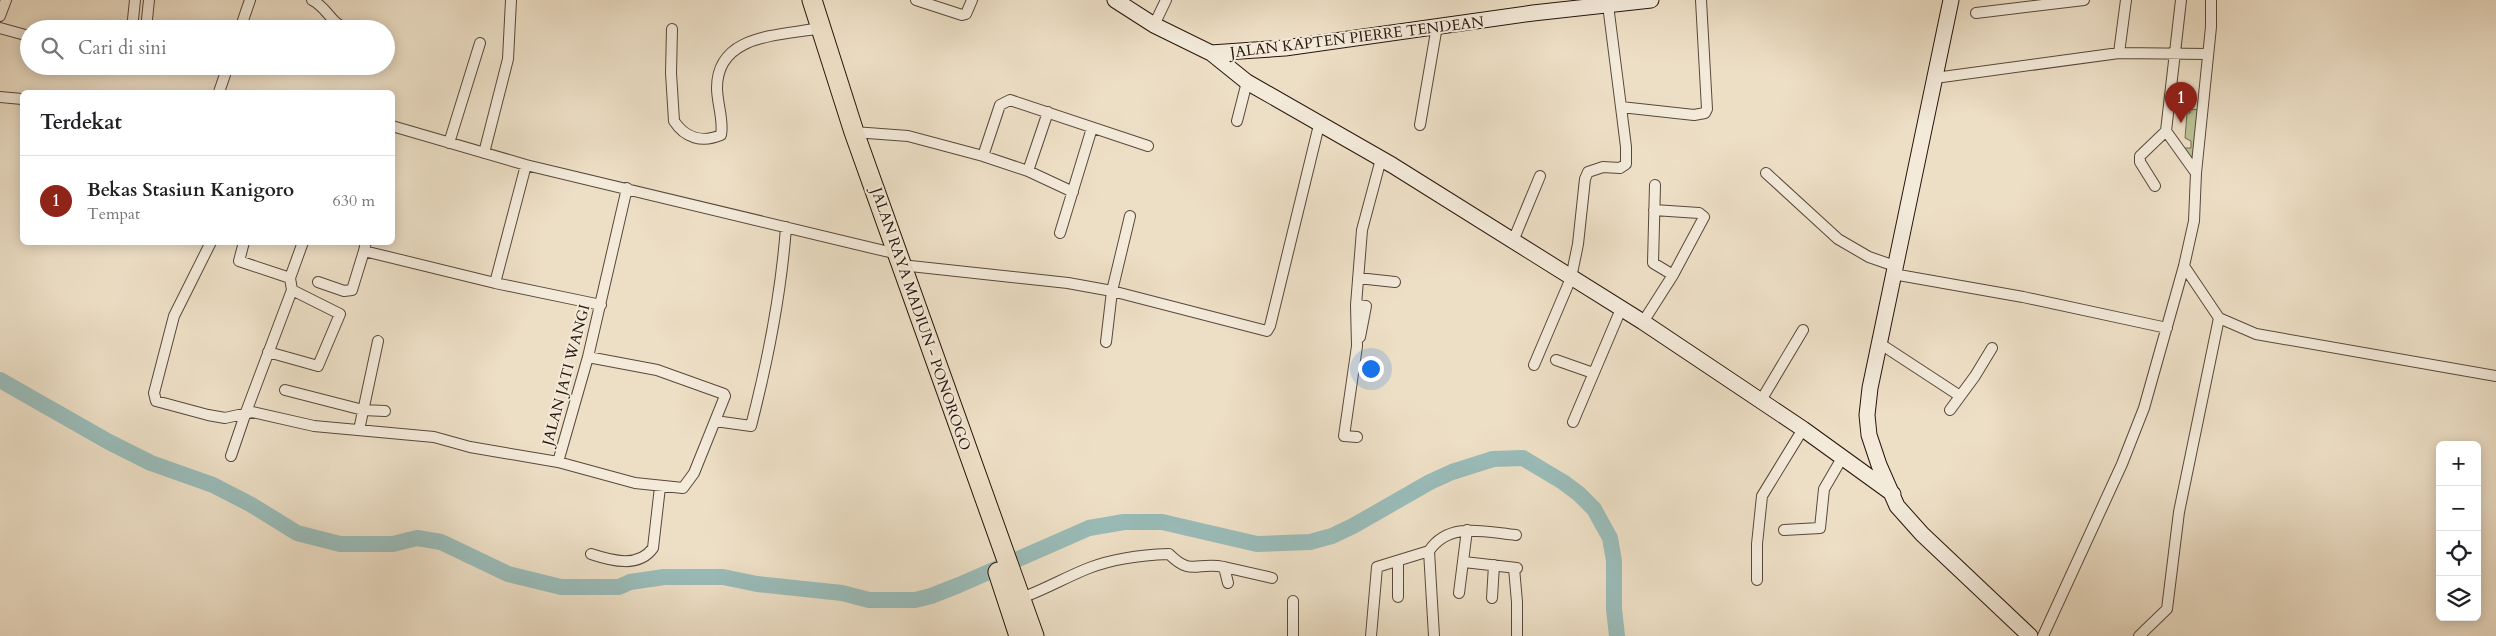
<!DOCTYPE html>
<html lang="id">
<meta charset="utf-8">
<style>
:root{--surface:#fff;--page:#f2f2f2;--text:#202124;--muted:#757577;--line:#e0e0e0;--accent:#8f2418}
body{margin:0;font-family:Cardo,serif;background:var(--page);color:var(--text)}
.controls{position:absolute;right:15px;bottom:15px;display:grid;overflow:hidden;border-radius:8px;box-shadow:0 2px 12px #0003}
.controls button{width:45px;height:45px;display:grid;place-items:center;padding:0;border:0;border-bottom:1px solid var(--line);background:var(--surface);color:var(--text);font:25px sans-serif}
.you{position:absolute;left:1370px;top:368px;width:18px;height:18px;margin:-12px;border:4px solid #fff;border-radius:50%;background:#1a73e8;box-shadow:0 0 0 8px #1a73e833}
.badge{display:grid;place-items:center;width:32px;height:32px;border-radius:50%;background:var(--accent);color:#fff;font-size:16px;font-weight:700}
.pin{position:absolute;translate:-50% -41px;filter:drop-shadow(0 1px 2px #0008)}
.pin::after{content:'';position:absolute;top:26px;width:18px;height:15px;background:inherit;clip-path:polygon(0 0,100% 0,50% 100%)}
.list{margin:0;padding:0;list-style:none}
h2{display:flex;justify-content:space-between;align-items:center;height:65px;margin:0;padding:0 20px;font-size:21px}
h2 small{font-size:16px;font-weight:400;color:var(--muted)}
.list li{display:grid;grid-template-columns:32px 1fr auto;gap:15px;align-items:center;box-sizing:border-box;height:90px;padding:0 20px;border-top:1px solid var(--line)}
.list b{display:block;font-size:19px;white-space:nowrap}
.list p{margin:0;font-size:16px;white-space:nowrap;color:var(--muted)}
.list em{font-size:16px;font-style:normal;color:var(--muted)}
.icon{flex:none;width:28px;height:28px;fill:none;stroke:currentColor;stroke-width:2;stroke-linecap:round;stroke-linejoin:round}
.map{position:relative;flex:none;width:2496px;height:636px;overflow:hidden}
.search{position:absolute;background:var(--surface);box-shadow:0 2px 12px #0003;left:20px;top:20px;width:375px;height:55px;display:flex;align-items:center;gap:12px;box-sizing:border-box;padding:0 18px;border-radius:28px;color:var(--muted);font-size:19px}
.panel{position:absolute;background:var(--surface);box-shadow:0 2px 12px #0003;left:20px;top:90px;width:375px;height:155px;border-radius:8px}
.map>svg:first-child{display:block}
.green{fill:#b9c194;stroke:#706b50}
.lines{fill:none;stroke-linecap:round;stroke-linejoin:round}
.river{stroke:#9abcb9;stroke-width:16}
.street-casing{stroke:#58483a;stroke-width:12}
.secondary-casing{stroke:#27150b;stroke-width:17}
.highway-casing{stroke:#27150b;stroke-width:21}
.street{stroke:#f3eada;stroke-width:10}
.secondary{stroke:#f3eada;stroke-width:15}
.highway{stroke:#eddfc6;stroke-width:19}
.labels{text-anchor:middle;stroke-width:4;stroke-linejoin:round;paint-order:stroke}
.street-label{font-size:15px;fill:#27150b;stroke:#f3eada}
</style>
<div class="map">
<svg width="2496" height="636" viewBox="0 0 2496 636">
<rect width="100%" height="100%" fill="#eddfc6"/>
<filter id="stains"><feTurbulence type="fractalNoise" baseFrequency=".004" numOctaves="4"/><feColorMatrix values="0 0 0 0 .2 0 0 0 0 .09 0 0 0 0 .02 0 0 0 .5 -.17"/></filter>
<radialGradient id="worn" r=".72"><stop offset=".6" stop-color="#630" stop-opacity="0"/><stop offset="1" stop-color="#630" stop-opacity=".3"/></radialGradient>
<path class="green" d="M2190 109 2201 110 2195 158 2191 160 2181 148H2191V141L2185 138 2187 113H2190Z"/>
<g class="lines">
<path class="river" d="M0 380 109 442 151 463 213 485 250 504 297 533 340 544H393L417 538 441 542 508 574 561 587H619L630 582 664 577H723L757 584 842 593 869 600H915L931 596 959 585 1089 528 1124 522H1162L1257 544 1310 542 1332 536 1353 526 1430 482 1452 472 1493 459 1523 458 1563 482 1579 494 1594 509 1610 538 1614 561V609L1617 636"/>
<g class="street-casing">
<path id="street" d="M312 0C327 7 331 24 347 29
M916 0 962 15 966 14 972 0
M1608 5 1621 107
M1976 13 2084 0
M0 16 6 0
M1154 25 1166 0
M0 28 29 36
M132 29 135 0
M146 29 149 0
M240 29 250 0
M672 29 671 73 674 121C685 138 702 143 721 135 724 121 717 103 717 88 717 33 781 36 820 28
M2119 53 2126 0
M1935 78 2119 53 2207 54
M219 92 228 66
M0 97 22 99
M1237 121 1247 82
M1420 125 1437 26
M392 126 526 165 889 252
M2166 131 2196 173
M854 132 908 136 983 156 1028 171 1073 192
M449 143 480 43
M484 153 508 59 511 0
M983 156 1000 105 1010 100 1148 146
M1028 171 1048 112
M1766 173 1838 239 1869 257 1895 266
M1655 185 1653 263 1673 275
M2155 186 2140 162V156L2166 131 2181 0
M1060 233 1092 128
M1513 241 1540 176
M211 242 174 316 154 393 156 401 208 415 225 418 252 412 314 426 434 437 470 447 558 462
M244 242 239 261 290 278
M366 242 364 251 495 283 601 305
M901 265 1068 283 1112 291 1267 331 1270 326 1319 125
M1893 274 2023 297 2167 328
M1358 278 1395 282
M318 282 344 291 352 290 364 251
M495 283 526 165
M1356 305 1366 306 1360 337
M2219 318 2256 334 2496 376
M1643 322 1673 275 1704 217 1699 213 1654 210
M1106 342 1112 291 1130 216
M1879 343 1960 396
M268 352 318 366 340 314 292 290
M588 357 657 370 724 394 725 396 694 473 683 488 635 483 558 462 588 357 627 188
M1556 360 1593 373
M1534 365 1571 278 1578 244 1585 179 1588 172 1603 167 1620 168 1626 164V147L1621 107 1694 115 1705 113 1707 109 1701 0
M285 390 363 410 385 411
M1760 402 1803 330
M1950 410 1975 376 1992 348
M715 421 751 426C768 360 781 295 786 227
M1573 422 1621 309
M359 430 378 341
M1357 437 1344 436 1357 346 1356 305 1362 230 1381 159
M231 456 246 412 292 290 290 278 303 242
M1784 530 1820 528 1824 489 1842 458
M591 554C612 561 639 568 653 548L660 487
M1464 562 1517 568
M1224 567 1272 578
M1514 568 1517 602V636
M1757 580V544L1762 496 1803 429
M1459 593 1467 530
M1398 597V562
M1021 598C1044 590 1066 577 1089 568 1115 558 1141 555 1169 554 1192 577 1197 561 1224 567L1228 583
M1492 598 1494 565
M1293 601V636
M1371 636 1377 567 1429 551
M1434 636 1429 551C1449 521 1485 532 1516 535
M2043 636 2122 464 2144 408 2184 266 2194 221 2196 173 2211 27V0
M2139 636 2167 609 2179 512 2219 318 2184 266"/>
</g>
<g class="secondary-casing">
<path id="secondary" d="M1115 0 1154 25 1211 53 1247 82 1392 165 1643 322 1803 429 1893 494
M1951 0 1870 388 1867 415 1869 435 1879 465 1897 506 1922 534 2030 636
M1211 53 1285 48 1533 13 1651 0"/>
</g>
<g class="highway-casing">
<path id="highway" d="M812 0 854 132 1034 636
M998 572 1019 636"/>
</g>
<use href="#street" class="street"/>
<use href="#secondary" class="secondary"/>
<use href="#highway" class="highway"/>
</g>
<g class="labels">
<g class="street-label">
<text transform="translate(1357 37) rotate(-7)" y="5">JALAN KAPTEN PIERRE TENDEAN</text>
<text transform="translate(921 319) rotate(71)" y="5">JALAN RAYA MADIUN - PONOROGO</text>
<text transform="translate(566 375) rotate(-75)" y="5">JALAN JATI WANGI</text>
</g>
</g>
<rect width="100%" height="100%" filter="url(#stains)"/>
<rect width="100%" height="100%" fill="url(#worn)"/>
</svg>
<div class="controls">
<button>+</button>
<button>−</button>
<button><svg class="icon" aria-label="locate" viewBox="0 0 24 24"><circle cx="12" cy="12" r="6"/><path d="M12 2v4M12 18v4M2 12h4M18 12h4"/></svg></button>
<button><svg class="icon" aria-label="layers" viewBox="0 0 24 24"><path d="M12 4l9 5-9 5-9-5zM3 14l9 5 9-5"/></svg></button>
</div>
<div class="you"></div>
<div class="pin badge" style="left:2181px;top:123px">1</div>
<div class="search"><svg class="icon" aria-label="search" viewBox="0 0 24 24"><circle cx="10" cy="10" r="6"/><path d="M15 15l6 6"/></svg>Cari di sini</div>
<section class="panel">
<h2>Terdekat<small></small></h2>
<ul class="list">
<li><span class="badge">1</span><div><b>Bekas Stasiun Kanigoro</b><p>Tempat</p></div><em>630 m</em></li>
</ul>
</section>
</div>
